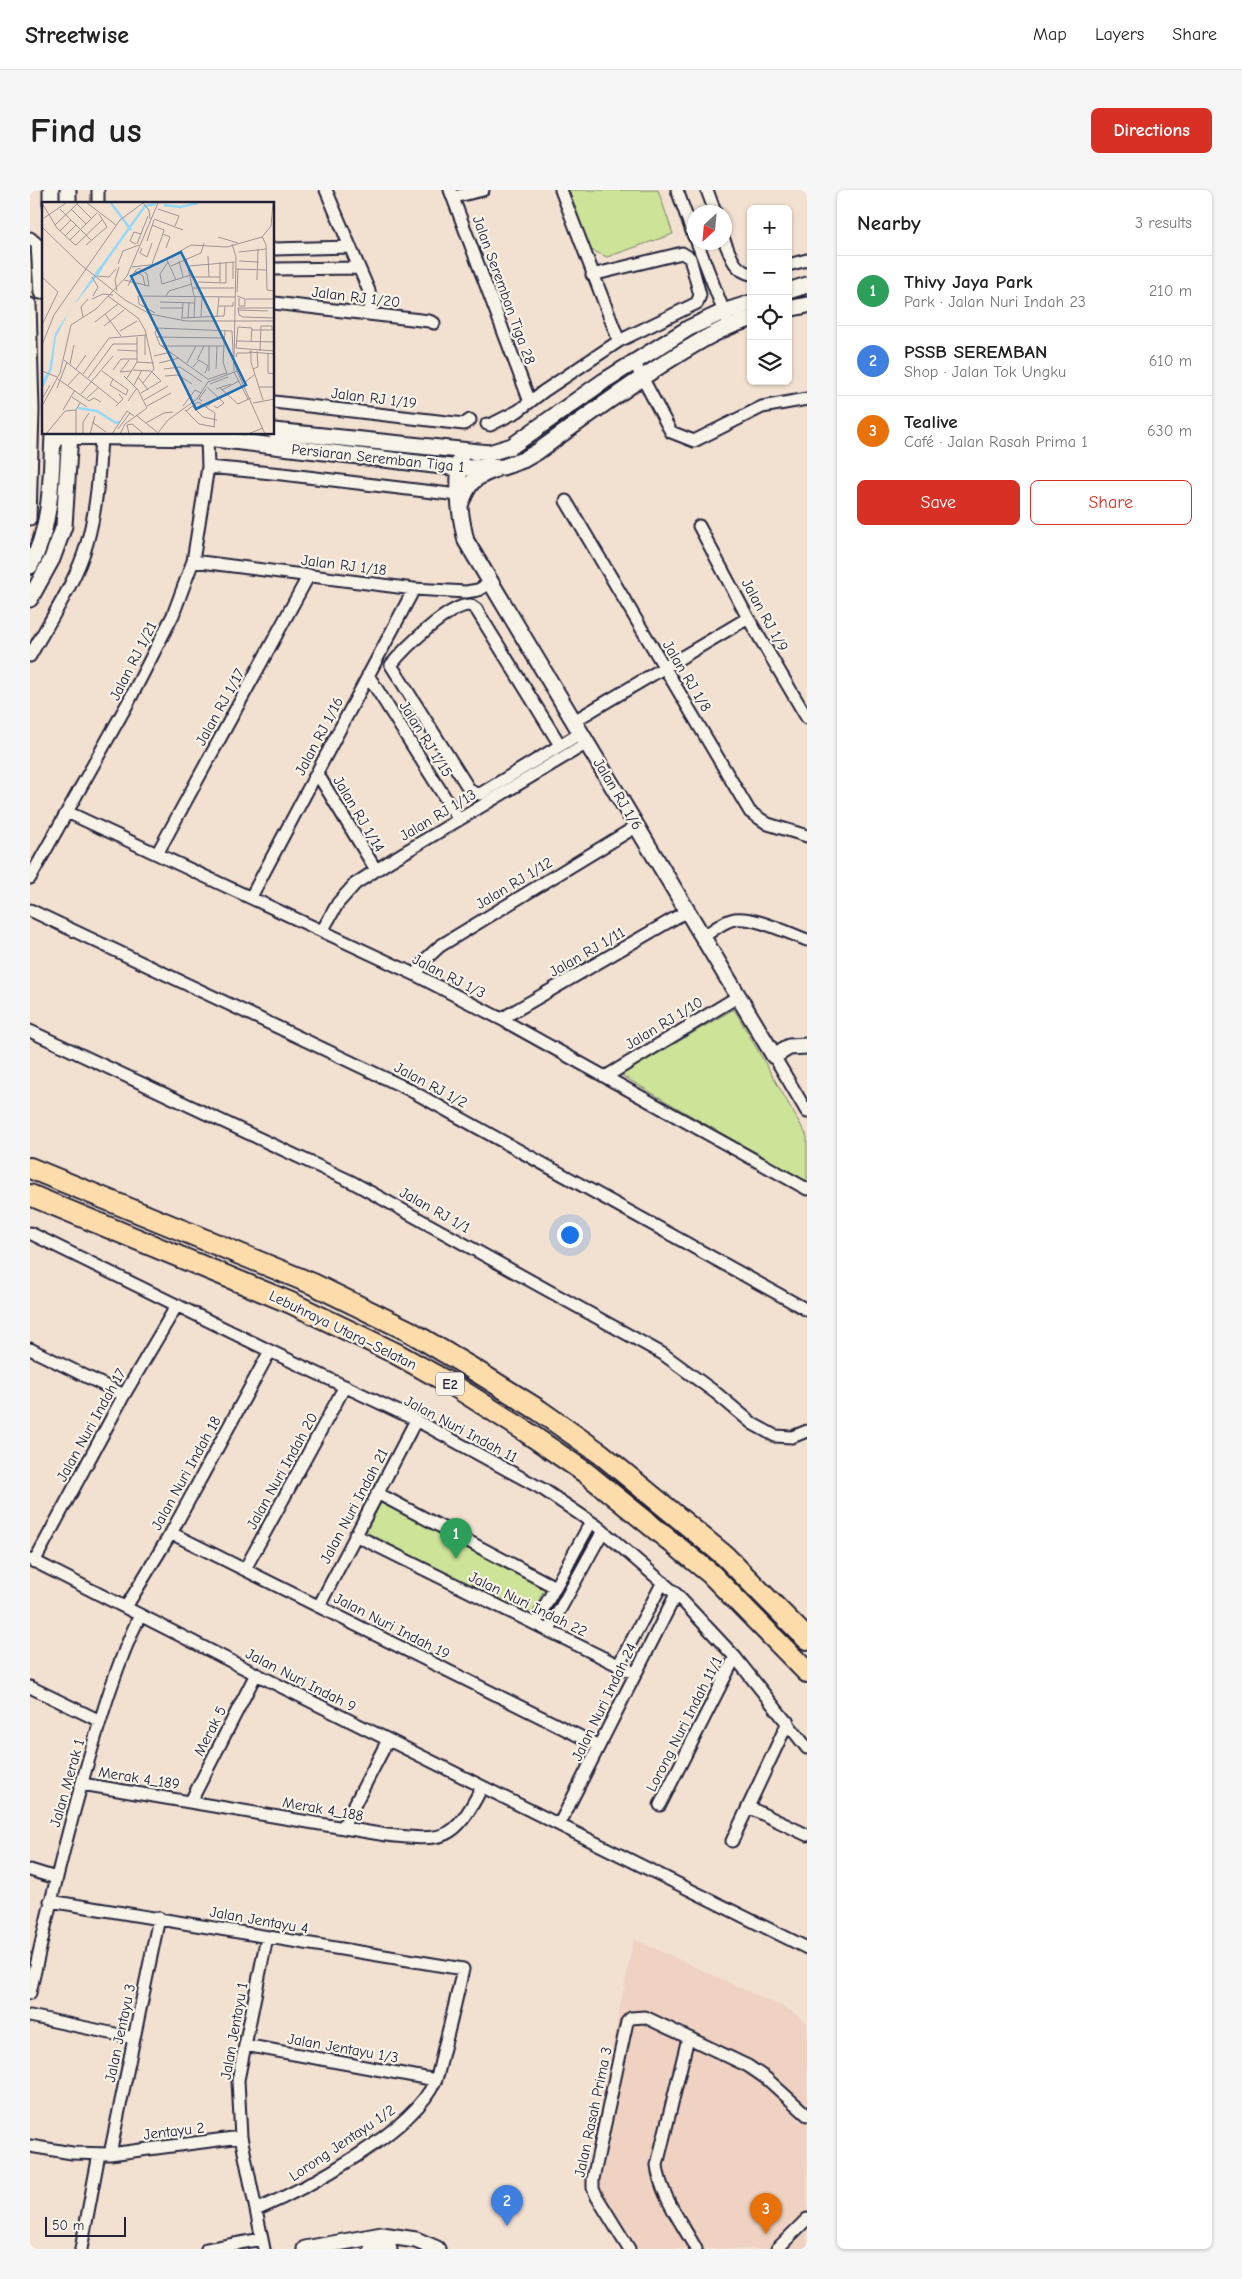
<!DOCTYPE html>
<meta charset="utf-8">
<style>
:root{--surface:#fff;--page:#f6f6f6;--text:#222;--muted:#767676;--line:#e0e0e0;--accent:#d93025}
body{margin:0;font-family:"Comic Neue",sans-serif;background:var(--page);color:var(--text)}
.controls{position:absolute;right:15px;top:15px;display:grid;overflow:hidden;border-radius:8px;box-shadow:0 1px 4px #0004}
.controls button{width:45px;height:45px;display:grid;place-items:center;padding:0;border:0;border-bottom:1px solid var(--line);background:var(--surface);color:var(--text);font:25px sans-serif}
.compass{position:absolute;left:657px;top:15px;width:45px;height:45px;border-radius:50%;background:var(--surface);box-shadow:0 1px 4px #0004;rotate:206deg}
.scale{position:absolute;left:15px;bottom:12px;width:81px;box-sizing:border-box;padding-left:5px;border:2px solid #22223b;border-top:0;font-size:14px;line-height:18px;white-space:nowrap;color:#22223b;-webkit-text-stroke:4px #f7f3e8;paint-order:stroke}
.you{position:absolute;left:539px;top:1044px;width:18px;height:18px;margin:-12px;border:4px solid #fff;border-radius:50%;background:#1a73e8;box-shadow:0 0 0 8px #1a73e833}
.badge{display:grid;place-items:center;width:32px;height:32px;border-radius:50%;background:var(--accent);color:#fff;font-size:16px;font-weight:700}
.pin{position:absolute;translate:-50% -41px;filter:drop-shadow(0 1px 2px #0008)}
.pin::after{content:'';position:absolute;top:26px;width:18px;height:15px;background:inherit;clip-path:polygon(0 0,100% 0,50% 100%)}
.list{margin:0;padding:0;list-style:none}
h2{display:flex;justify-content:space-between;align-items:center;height:65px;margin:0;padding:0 20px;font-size:21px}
h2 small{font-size:16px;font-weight:400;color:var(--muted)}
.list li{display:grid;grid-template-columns:32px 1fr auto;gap:15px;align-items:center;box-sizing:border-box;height:70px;padding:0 20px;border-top:1px solid var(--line)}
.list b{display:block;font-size:19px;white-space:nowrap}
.list p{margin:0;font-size:16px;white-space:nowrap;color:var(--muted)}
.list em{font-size:16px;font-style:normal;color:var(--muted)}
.actions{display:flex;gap:10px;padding:15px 20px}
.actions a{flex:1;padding:11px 0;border:1px solid var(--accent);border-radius:8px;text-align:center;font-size:18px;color:var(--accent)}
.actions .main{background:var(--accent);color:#fff}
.icon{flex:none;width:28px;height:28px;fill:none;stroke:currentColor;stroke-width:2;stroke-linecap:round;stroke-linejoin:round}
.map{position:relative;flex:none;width:777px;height:2059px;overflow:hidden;border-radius:8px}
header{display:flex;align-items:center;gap:30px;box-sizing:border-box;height:70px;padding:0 25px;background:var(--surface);border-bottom:1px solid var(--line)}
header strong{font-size:24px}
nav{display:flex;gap:28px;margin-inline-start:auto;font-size:18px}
.intro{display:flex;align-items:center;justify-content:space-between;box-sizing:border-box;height:120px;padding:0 30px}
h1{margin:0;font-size:35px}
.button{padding:12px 22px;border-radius:8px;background:var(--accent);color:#fff;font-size:18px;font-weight:700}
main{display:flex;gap:30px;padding:0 30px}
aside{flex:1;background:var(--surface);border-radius:8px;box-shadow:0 1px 4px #0004}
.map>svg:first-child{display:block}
.built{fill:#efd2c1}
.green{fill:#cde398;stroke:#78826a}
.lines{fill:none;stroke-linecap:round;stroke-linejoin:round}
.street-casing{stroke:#22223b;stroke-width:15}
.secondary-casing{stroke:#22223b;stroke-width:19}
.highway-casing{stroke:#22223b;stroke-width:24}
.street{stroke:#f7f3e8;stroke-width:11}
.secondary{stroke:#f7f3e8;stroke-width:15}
.highway{stroke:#fcdcab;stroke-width:20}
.labels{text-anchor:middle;stroke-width:4.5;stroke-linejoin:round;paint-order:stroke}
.shield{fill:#f7f3e8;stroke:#62616f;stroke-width:1}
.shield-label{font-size:14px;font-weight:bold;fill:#22223b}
.street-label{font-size:15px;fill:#22223b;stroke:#f7f3e8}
.inset-river{fill:none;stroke:#95d8f7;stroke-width:2.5}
.inset-road{fill:none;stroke:#9f9495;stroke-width:1}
.view{fill:#1f6fb2;fill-opacity:0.15;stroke:#1f6fb2;stroke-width:2.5}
.inset-edge{fill:none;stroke:#22223b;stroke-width:2.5}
</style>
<header>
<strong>Streetwise</strong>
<nav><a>Map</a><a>Layers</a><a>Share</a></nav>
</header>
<div class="intro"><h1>Find us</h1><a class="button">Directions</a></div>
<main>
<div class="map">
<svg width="777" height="2059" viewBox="0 0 777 2059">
<rect width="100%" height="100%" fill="#f2e0d1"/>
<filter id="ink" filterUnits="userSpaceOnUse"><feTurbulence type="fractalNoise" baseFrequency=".02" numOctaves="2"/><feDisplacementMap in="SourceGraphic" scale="10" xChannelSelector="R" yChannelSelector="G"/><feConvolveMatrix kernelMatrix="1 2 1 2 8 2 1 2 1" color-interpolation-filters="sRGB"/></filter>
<g filter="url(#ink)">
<path class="built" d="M604 1749 761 1821 777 1833V2059H594L554 1994Z"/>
<path class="green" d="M536 0H628L643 44 577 67 557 58Z
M704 819 777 946V991L749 977 591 885Z
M352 1311 516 1396 501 1426 336 1342Z"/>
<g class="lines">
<g class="street-casing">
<path id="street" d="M296 0 339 101 341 123
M420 0 500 212
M531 0 589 151
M647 0 664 47
M677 0 685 22
M424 7 453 0
M68 14V0
M0 48 7 54 10 103
M694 50C700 64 704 81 721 84
M667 52 699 135
M244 59 320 57
M758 75 777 70
M244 79 329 78
M244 113 399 131 404 133
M0 114 3 220 0 329
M604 172 641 242 664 251 732 217 777 209
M244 212 434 234 440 230
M457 234 460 235 488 221 514 201 589 151 667 113 670 105 660 68 652 63 562 85
M178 277 252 284 428 305
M536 311 720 622 738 634 777 646
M669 336 718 428 777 528
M163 371 384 399 436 402 448 400 460 393
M0 466C19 432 47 390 57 353 67 318 69 283 71 247
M338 485 429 630
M544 531 718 428
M530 555 446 419 440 415C418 415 375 458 361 475L439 599 444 603 450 604 551 543
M287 583 346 680
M37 622 386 785 471 829 777 999
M127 664 279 385
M0 688 99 511 143 425 163 371 178 277 177 248
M221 707 384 399
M0 720 378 899 777 1120
M292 741 308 713 325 694 360 671 557 553
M673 747C682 741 691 733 701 730 720 724 758 743 777 750
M386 785 396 769 410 756 607 636
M471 829 657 721
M0 841 322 992 633 1164 686 1203 723 1234 745 1246 762 1247 777 1241
M744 866 777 922
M575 887 709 806
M0 1043 240 1161 386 1230 514 1300 567 1336 646 1404 705 1467 777 1558
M0 1159 94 1205
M347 1303 525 1397
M141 1343 569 1556
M325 1345 604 1483
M0 1369 226 1484 777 1758
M4 1372 94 1205 147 1115
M215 1379 315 1196
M289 1416 386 1230
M96 1417 141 1343 240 1161
M505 1434 561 1332
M518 1441 573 1341
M588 1476 633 1392
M0 1497 70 1531
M52 1594 356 1645C415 1651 424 1652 452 1597
M161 1611 226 1484
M630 1615 705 1467
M718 1617 777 1645
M530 1633 646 1404
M313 1637 358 1550
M702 1651 758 1532
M0 1680 26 1688
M20 1711 433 1779C427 1806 421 1832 414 1858 411 1868 410 1881 405 1891 384 1941 275 1999 226 2020
M0 1803C17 1726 35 1650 57 1575 72 1524 87 1473 110 1425
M0 1826 104 1848
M658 1848 627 1975C630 2005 652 2033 666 2059
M215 1855 406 1890
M0 1956 42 1963 80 1964 211 1947
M80 1964 129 1728
M51 2059 69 1964
M177 2059 232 2049
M234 2059 211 1947 208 1890 237 1747
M599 2059 567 2007 563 1998V1989L597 1832 601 1828 615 1827 718 1876 737 1889 777 1925
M747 2059 777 2029"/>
</g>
<g class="secondary-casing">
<path id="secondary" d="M21 0V14
M38 0V14
M758 101 777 95
M758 119 777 115
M244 241 459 263 482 256 574 191 659 138 693 122 721 113
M23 246 177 248 429 278 473 277 493 270 507 262C551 230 594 199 639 170 665 154 691 137 721 129
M431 261C427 296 428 317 436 351L744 866 759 857 777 856
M430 315C439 293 442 288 464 280
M0 376C22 337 21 287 23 244
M0 409 22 369 34 336 40 244
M275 2059 352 2045 386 2050 407 2059
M342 2059H359"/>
</g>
<g class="highway-casing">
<path id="highway" d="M0 978 283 1094 379 1141 438 1176 510 1221 571 1264 695 1366 777 1449
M0 1005 261 1113 365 1163 426 1197 492 1239 556 1283 681 1384 777 1482"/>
</g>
<use href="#street" class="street"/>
<use href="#secondary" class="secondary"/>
<use href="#highway" class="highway"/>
</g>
</g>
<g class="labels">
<rect class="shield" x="406" y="1182.5" width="28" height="23" rx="4"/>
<g class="shield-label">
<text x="420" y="1199">E2</text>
</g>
<g class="street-label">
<text transform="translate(474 100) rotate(70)" y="5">Jalan Seremban Tiga 28</text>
<text transform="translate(326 107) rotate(7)" y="5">Jalan RJ 1/20</text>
<text transform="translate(344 208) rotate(7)" y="5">Jalan RJ 1/19</text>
<text transform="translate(348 268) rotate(6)" y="5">Persiaran Seremban Tiga 1</text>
<text transform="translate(314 375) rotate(7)" y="5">Jalan RJ 1/18</text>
<text transform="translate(735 425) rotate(61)" y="5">Jalan RJ 1/9</text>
<text transform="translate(103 471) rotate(-63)" y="5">Jalan RJ 1/21</text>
<text transform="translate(657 486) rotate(59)" y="5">Jalan RJ 1/8</text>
<text transform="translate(190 517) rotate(-61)" y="5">Jalan RJ 1/17</text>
<text transform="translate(289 546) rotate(-62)" y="5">Jalan RJ 1/16</text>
<text transform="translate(396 549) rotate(58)" y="5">Jalan RJ 1/15</text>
<text transform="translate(588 604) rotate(59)" y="5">Jalan RJ 1/6</text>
<text transform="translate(329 624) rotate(59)" y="5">Jalan RJ 1/14</text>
<text transform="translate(408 625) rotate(-31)" y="5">Jalan RJ 1/13</text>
<text transform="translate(484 693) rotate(-31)" y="5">Jalan RJ 1/12</text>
<text transform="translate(557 762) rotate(-30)" y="5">Jalan RJ 1/11</text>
<text transform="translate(419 786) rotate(27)" y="5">Jalan RJ 1/3</text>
<text transform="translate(634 833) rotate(-31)" y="5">Jalan RJ 1/10</text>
<text transform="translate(401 895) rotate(28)" y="5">Jalan RJ 1/2</text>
<text transform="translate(405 1020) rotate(29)" y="5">Jalan RJ 1/1</text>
<text transform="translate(313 1140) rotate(26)" y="5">Lebuhraya Utara–Selatan</text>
<text transform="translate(61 1235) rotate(-61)" y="5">Jalan Nuri Indah 17</text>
<text transform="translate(431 1239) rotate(28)" y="5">Jalan Nuri Indah 11</text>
<text transform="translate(252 1281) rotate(-61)" y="5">Jalan Nuri Indah 20</text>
<text transform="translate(156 1283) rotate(-61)" y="5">Jalan Nuri Indah 18</text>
<text transform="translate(324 1316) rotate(-62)" y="5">Jalan Nuri Indah 21</text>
<text transform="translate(498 1414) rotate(26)" y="5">Jalan Nuri Indah 22</text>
<text transform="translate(362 1436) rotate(27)" y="5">Jalan Nuri Indah 19</text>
<text transform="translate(271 1490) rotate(27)" y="5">Jalan Nuri Indah 9</text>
<text transform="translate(574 1512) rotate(-64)" y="5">Jalan Nuri Indah 24</text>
<text transform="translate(654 1534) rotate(-63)" y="5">Lorong Nuri Indah 11/1</text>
<text transform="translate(180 1541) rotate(-63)" y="5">Merak 5</text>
<text transform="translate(109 1588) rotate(9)" y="5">Merak 4_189</text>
<text transform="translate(37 1593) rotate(-74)" y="5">Jalan Merak 1</text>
<text transform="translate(293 1619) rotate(10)" y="5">Merak 4_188</text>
<text transform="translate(229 1730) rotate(10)" y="5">Jalan Jentayu 4</text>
<text transform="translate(204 1841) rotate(-80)" y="5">Jalan Jentayu 1</text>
<text transform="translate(90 1843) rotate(-78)" y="5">Jalan Jentayu 3</text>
<text transform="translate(313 1858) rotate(10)" y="5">Jalan Jentayu 1/3</text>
<text transform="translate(563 1922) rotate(-78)" y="5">Jalan Rasah Prima 3</text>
<text transform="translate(144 1941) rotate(-7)" y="5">Jentayu 2</text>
<text transform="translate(312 1953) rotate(-34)" y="5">Lorong Jentayu 1/2</text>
</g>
</g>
<g transform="translate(12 12)">
<rect width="232" height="232" fill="#f2e0d1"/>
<path d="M58 64 61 66 56 73 28 108 14 135 10 167 0 188V179L7 168 13 131Z" fill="#95d8f7"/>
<path class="inset-river" d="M69 1 89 28M122 3 138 5 156 1M58 67 103 4 114 2M36 206 55 209 74 221 77 219"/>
<path class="inset-road" d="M0 1 15 26 31 41M45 1 74 23M101 1 107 8 108 17M35 2 50 17M18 7 49 38M29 7 44 22M116 7 137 14 133 24M2 16 24 1M112 17 141 28M13 23 36 1M110 23 122 28 121 32M0 25 38 62 83 98 108 112 144 119H233M18 29 29 18M121 32 128 35 124 46M23 34 34 23M220 34 224 43 225 88 232 89M176 35 196 41M28 38 55 11M105 39 112 18M31 41 34 43 60 18M94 42 88 39 92 30 99 32M95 42 106 14M44 43 65 25 57 12M100 46 98 51 105 55 110 41M197 50 224 47M166 54 167 75M144 56 152 94M125 58 134 78M137 59 141 75M197 59 217 60M126 60 118 72 120 82 149 73M178 60V80M184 60V81M191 60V77M76 62 81 49 97 43M110 62 121 32M129 64 159 51 162 41M147 64 193 60M90 65 116 62 149 43 185 45 220 35 229 24 231 1M194 67 225 68M93 69 101 74 103 84M55 74 67 75 74 67M0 75 16 90 0 123M50 75 56 85 51 94M149 75H178M82 78 107 84 105 72 97 66 93 69M215 78 216 47M156 80 184 81M86 84 93 69M151 86H192M75 89 73 78 77 65M195 90 196 67M66 94 96 116 103 128 112 167 101 181M124 94 127 89 150 82M195 94 203 97V104H197V96M50 97 61 92 71 93M204 97H233M118 100 153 101M176 104H191V100M118 106H141M196 106 197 113 201 115 233 116M196 106H233M196 108 226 109M113 111 97 102 96 94 194 95M63 112 79 134M41 115 39 105 46 97M152 115 153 94M159 115 160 94M175 115 177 95M139 116 182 114 183 104M140 116 141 101M146 116 147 101M53 120 76 102M62 124 82 108M183 128 181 160 185 172M210 128H233M78 129 95 119M103 134V153M114 135 182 136M194 139 233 140M209 139 210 126 196 125 194 146 233 149M0 143 12 113 78 18 101 1M119 144H182M75 148 95 149M209 148V160L221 198M218 149 219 124H230V128M207 150 233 152M226 151V171L233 172M112 154 129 150M194 155 195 151H209M22 158 76 201M87 158 78 170 89 169M155 158 162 144M95 160 112 161M117 161 137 156M145 161 154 144M28 162 32 143M0 165V169L15 175M151 165 157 158 166 164 163 171M34 167 44 153M122 167 138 165 160 180M174 167 175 144M211 167 216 165 215 149M71 168 79 157H95M91 168 109 169M60 169 86 188 84 193 68 183 71 177M167 169V144M195 169 223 232M192 170 206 197M41 172 67 136 105 133M123 174 136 173 150 182M96 175 106 188M46 176 71 142H95M85 176 95 160V135M16 177 47 199 52 196 59 200M167 177 184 171M200 177 203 180 212 173M167 178 118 143 113 131 115 126 190 129 192 169M168 182 186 175M26 183 38 170M92 183 100 168M165 185 182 201 175 206 172 204M217 185H233M15 186 25 160M178 186 196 202 209 196M174 187 189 182M180 188 197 179M99 191 119 179 109 169M39 192 71 154M30 195 45 205M45 196 57 185M0 197 8 183M102 198 126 184M86 199 95 186M160 199 157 197 164 187M211 201 233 197M0 204 18 171 29 123 54 107 85 74 116 1M74 204 81 197 77 192M105 204 129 191M141 204 153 188 159 191M150 204 161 215 175 218M164 205 176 196M21 208 33 188M143 208 157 222 173 225M144 209 156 200 173 211 172 225M94 213 115 230M50 220 64 230M104 221 122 211 131 210M76 227 88 211M4 232 23 209 34 208M34 232V208L38 201M41 232V220L47 211M48 232 53 214M70 232 85 209 92 214M78 232 83 222 105 206 96 188 82 174M87 232 85 223 90 222 102 232M115 232 126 218 155 197 166 180 195 169 192 159 194 55 190 42M206 232 221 226"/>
<path class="view" d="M139 50 204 183 154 207 89 74Z"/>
<rect width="232" height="232" class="inset-edge"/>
</g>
</svg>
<div class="controls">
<button>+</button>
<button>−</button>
<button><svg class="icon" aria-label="locate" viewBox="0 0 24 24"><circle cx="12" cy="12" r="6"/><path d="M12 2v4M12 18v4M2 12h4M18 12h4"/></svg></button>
<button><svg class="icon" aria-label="layers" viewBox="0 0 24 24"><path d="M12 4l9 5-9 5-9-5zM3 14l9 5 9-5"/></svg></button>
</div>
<svg class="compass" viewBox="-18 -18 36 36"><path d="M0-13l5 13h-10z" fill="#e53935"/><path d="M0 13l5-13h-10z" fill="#767676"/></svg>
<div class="scale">50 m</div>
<div class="you"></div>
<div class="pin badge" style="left:426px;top:1369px;background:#2e9e5b">1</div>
<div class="pin badge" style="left:477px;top:2036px;background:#3f7fe0">2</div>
<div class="pin badge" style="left:736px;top:2044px;background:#e8710a">3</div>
</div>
<aside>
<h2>Nearby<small>3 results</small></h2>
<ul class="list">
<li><span class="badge" style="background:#2e9e5b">1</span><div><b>Thivy Jaya Park</b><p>Park · Jalan Nuri Indah 23</p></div><em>210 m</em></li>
<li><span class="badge" style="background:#3f7fe0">2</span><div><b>PSSB SEREMBAN</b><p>Shop · Jalan Tok Ungku</p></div><em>610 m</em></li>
<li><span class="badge" style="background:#e8710a">3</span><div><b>Tealive</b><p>Café · Jalan Rasah Prima 1</p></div><em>630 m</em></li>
</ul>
<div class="actions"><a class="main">Save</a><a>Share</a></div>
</aside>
</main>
